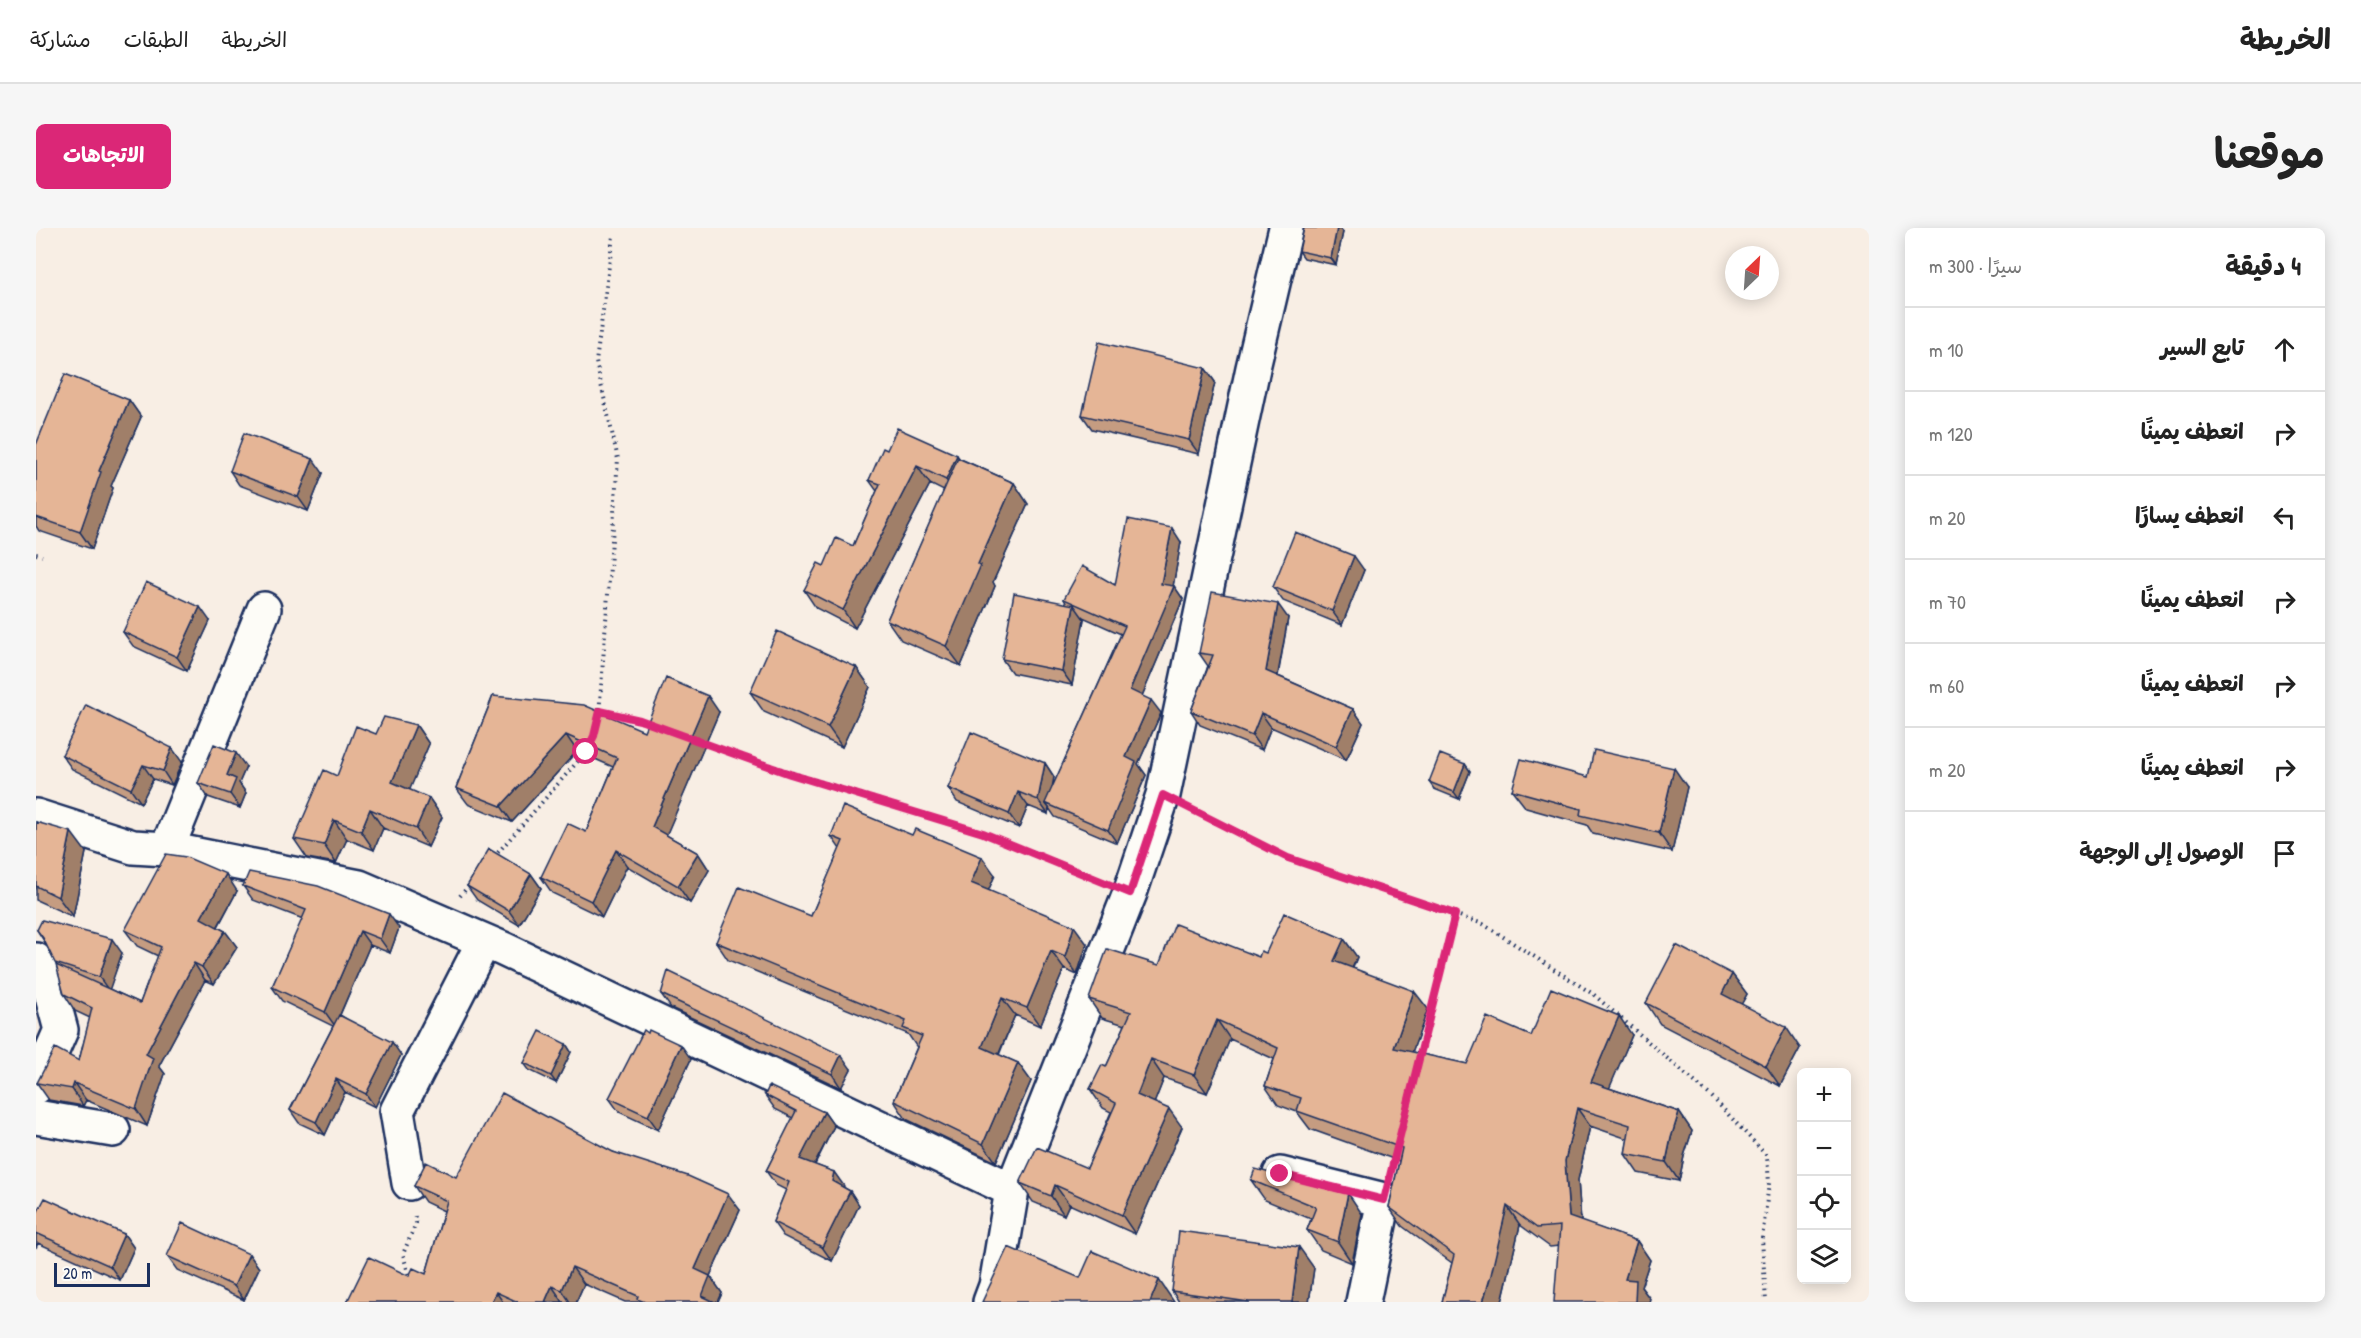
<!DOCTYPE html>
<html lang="ar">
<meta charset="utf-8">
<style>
:root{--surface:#fff;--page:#f6f6f6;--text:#222;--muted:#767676;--line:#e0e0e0;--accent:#db2777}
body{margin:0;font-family:"Patrick Hand","Playpen Sans Arabic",sans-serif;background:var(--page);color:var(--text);direction:rtl}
.controls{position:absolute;right:18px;bottom:18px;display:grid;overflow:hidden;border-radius:9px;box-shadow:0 3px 15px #0003}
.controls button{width:54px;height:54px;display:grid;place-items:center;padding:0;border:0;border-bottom:2px solid var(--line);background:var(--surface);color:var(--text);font:30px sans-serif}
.compass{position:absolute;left:1689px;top:18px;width:54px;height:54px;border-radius:50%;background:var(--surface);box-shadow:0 3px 15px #0003;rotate:25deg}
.scale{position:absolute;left:18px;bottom:15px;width:96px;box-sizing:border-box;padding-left:6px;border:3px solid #1b2f5e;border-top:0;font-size:16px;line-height:21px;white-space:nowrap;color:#1b2f5e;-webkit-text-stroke:4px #fdfcf7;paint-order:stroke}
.stop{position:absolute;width:18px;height:18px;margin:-14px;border:4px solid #db2777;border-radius:50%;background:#fff}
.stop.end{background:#db2777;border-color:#fff;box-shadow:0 2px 6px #0008}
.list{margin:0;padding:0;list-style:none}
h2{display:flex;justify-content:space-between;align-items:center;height:78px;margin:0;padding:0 24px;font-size:26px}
h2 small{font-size:20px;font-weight:400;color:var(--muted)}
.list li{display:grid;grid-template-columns:39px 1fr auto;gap:18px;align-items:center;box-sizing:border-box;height:84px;padding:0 24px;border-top:2px solid var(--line)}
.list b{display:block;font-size:22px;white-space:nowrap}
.list em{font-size:20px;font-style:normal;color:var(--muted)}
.icon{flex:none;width:33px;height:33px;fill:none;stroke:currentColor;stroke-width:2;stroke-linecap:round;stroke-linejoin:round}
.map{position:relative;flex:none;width:1833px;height:1074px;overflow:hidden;direction:ltr;border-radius:9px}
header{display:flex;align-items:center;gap:36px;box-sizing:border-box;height:84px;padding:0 30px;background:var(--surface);border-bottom:2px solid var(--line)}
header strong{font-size:28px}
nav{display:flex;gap:33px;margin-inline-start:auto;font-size:21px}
.intro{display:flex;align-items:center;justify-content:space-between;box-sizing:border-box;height:144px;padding:0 36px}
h1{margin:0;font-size:42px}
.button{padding:15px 27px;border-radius:9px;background:var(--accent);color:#fff;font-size:21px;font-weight:700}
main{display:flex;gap:36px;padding:0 36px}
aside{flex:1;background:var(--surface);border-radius:9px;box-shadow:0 3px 15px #0003}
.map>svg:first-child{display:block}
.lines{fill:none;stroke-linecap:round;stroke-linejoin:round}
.street-casing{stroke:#1b2f5e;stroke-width:38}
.secondary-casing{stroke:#1b2f5e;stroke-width:38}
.path{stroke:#1b2f5e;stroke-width:4;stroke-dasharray:1.5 4.5;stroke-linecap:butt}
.street{stroke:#fdfcf7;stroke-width:33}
.secondary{stroke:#fdfcf7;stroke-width:33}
.wall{fill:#c59c81;stroke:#1b2f5e;stroke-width:1.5}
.shaded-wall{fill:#a07f69;stroke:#1b2f5e;stroke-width:1.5}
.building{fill:#e5b596;stroke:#1b2f5e;stroke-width:1.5}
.route{stroke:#db2777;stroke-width:8}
</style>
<header>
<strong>الخريطة</strong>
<nav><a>الخريطة</a><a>الطبقات</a><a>مشاركة</a></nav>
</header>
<div class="intro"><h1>موقعنا</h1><a class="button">الاتجاهات</a></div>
<main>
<aside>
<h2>4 دقيقة<small>سيرًا · 300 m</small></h2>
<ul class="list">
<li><svg class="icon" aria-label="ahead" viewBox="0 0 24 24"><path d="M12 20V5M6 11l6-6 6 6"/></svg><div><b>تابع السير</b></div><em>10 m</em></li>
<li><svg class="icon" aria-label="right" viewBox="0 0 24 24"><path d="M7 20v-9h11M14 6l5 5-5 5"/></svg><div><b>انعطف يمينًا</b></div><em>120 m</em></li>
<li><svg class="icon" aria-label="left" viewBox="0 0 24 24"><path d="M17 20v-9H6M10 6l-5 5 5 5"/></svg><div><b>انعطف يسارًا</b></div><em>20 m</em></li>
<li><svg class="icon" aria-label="right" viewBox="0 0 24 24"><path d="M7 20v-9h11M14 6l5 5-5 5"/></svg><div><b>انعطف يمينًا</b></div><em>70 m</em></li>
<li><svg class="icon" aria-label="right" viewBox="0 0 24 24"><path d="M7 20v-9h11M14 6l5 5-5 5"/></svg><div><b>انعطف يمينًا</b></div><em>60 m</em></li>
<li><svg class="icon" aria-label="right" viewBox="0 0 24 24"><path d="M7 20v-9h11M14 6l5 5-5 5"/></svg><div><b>انعطف يمينًا</b></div><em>20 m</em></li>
<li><svg class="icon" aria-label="arrive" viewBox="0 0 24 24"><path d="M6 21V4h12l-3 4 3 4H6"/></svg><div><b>الوصول إلى الوجهة</b></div></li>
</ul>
</aside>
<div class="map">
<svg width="1833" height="1074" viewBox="0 0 1833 1074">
<rect width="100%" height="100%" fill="#f8eee4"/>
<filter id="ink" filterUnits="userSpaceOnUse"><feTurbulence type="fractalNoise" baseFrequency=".0167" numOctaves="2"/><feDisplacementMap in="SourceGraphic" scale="12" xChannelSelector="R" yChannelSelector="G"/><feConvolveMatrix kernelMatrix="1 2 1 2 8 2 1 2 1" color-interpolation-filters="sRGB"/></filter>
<g filter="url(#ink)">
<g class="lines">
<g class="street-casing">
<path id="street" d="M0 588 97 619 131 621 323 659 467 721 976 962
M131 621 228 381
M0 732 14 761 25 802 0 859
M0 889 77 902
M1244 946 1348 972 1327 1074
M373 955 361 883 448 713"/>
</g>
<g class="secondary-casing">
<path id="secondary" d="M954 1074 960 1058 976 962 1094 665 1127 567 1217 140 1250 0"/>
</g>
<path class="path" d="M0 326 6 328
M564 483 615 496
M563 487 582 231 560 134 577 8
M665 514 755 545 947 605 1066 653
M1157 582 1252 630 1447 696 1557 766 1676 869 1731 928 1733 955 1726 1011 1730 1074
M458 629 550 524
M424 668 435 655
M1384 828 1419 686
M374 1052 367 1026 380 995 378 985"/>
<use href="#street" class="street"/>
<use href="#secondary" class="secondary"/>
</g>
<path class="wall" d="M1307 4 1300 37 1268 30 1263 23Z
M1169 140 1179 154 1163 226 1056 201 1046 187Z
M93 172 105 189 75 258 77 260 56 321 3 303 0 298V217Z
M851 222 925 231 978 255 992 276 957 354 959 358 925 438 865 412 851 392 908 263 894 256 819 400 780 380 768 362 788 338 817 318 841 263 833 252Z
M194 243 287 245 272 283 203 257Z
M1145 314 1137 358H1138L1147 371 1106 468 1125 485 1102 536 1110 547 1081 615 1019 589 1013 580 1012 586 992 578 983 600 921 574 912 560 1009 535 1018 549 1016 560 1085 406 1047 389 1048 391 1036 457 976 445 966 431 1030 375 1028 371 1079 357Z
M1328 342 1306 397 1247 373 1237 359Z
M1252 390 1242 448 1317 481 1327 495 1310 532 1235 499 1226 522 1164 497 1155 483 1172 438 1163 425Z
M174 393 151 443 97 418 87 404Z
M820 439 834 459 806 519 728 484 714 464Z
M457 468 608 503 683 484 630 607 662 625 673 642 654 675 591 638 566 689 516 665 505 649 550 604 577 539 541 523 476 594 432 576 420 560Z
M380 497 393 516 373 562 393 570 406 589 392 619 347 600 338 622 311 611 300 635 271 630 258 611 301 548Z
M26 527 146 534 136 557 117 551 105 575 36 541Z
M1429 536 1434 543 1423 571 1398 561 1393 554Z
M210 539 203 555 210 565 204 580 172 569 162 555Z
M1552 549 1651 559 1636 624 1557 606 1551 597 1490 580 1476 562Z
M0 594 50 624 37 689 0 672Z
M795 608 959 647 952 662 1051 716 1041 747 1028 741 1004 798 979 787 963 827 982 835 995 853 960 934 870 891 858 873 881 819 880 818 872 806 692 732 680 714 775 688 804 621Z
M495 646 505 660 483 697 441 672 431 658Z
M207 658 363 700 354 725 334 717 304 787 365 827 339 879 309 864 289 907 263 895 254 882 297 798 246 773 236 759 267 691 217 672Z
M201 663 182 699 189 703 201 719 178 756 169 752 123 838 129 846 111 898 50 872 47 878 13 872 1 855 43 833 54 790 39 783 28 766 21 738 10 716 1 702 86 725 73 761 104 775 122 728 101 718 89 702Z
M1308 711 1321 729 1317 740 1392 781 1376 824 1431 836 1495 808 1596 807 1573 860 1643 884 1656 903 1648 928 1643 953 1602 945 1589 926 1592 911 1554 898 1542 952 1545 994 1601 1013 1614 1032 1605 1059 1614 1071 1523 1018 1514 1019 1484 997 1466 1074H1406L1416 1035 1366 998 1353 979 1363 933 1274 901 1261 884 1242 877 1229 858 1238 831 1194 811 1171 865 1128 850 1118 875 1146 899 1099 1006 1033 976 1028 987 997 974 984 955 1051 940 1075 884 1067 880 1054 861 1070 839 1089 797 1066 790 1053 771 1123 737 1223 729 1230 725Z
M1696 746 1711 766 1705 776 1764 820 1744 858 1624 796 1610 775Z
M625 766 815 841 805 860 635 780Z
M530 816 535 824 520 855 493 842 488 835Z
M655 831 622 902 583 884 573 870Z
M729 867 788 884 798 898 779 937 798 944 807 959 814 963 823 977 796 1033 747 1008 737 994 750 962 740 957 730 943 757 890 739 881Z
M577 924 704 982 674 1048 686 1065 682 1074H589L548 1056 540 1074H311L373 1048 390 1046 408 983 389 974 378 958 420 949Z
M1215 952 1326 986 1316 1035 1285 1022 1271 1002 1275 991 1229 972Z
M0 987 88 1006 98 1020 84 1052 2 1015 0 1020Z
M213 1026 223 1040 208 1072 141 1042 131 1028Z
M1278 1040 1273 1074H1143L1136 1063Z"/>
<path class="shaded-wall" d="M1301 0H1304L1307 4 1300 37 1295 30Z
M1169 140 1179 154 1163 226 1153 212Z
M93 172 105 189 75 258 77 260 56 321 44 304 63 243Z
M921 227 934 245 923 270 910 252Z
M277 231 287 245 272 283 262 269Z
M881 238 894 256 819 400 807 382Z
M978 255 992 276 957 354 959 358 925 438 910 418 942 336Z
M1136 300 1145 314 1136 364 1138 358 1147 371 1103 475 1094 462 1125 356Z
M1318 328 1328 342 1306 397 1296 383Z
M1242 376 1252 390 1240 457 1230 443Z
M1038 377 1048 391 1036 457 1026 443Z
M164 379 174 393 151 443 141 429Z
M820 439 834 459 806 519 792 499Z
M672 468 683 484 627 615 616 599Z
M1115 472 1125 485 1102 536 1110 547 1081 615 1072 602 1090 529Z
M1317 481 1327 495 1310 532 1300 518Z
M1225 485 1235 499 1226 522 1216 508Z
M380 497 393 516 369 573 356 554Z
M530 507 541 523 476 594 465 578Z
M136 520 146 534 136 557 127 543Z
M200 525 210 539 203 555 210 565 204 580 194 566 191 547Z
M1009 535 1018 549 1013 577 1009 575 1013 580 1012 586 1002 572Z
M1429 536 1434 543 1423 571 1418 564Z
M107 537 117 551 105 575 95 561Z
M1638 540 1651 559 1636 624 1623 605Z
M982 564 992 578 983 600 973 586Z
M393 570 406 589 392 619 380 601Z
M334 581 347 600 338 622 325 603Z
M298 592 311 611 300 635 288 617Z
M35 604 50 624 37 689 22 669Z
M580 622 591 638 566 689 555 673Z
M662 625 673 642 654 675 642 658Z
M946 629 959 647 948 673 935 655Z
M190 646 201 663 177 707 165 690Z
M495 646 505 660 483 697 473 683Z
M353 686 363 700 354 725 344 711Z
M1038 698 1051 716 1041 747 1029 729Z
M189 703 201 719 178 756 166 739Z
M324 703 334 717 299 798 289 784Z
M76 711 86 725 73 763 63 749Z
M1308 711 1321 729 1311 752 1298 733Z
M1015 723 1028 741 1004 798 991 780Z
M158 735 169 752 123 838 129 846 111 898 100 881 110 826Z
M1696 746 1711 766 1700 786 1686 766Z
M1378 763 1392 781 1371 838 1358 820Z
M966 770 979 787 958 837 946 819Z
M1583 788 1596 807 1568 873 1555 854Z
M1181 792 1194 811 1171 865 1158 847Z
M1750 799 1764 820 1744 858 1730 838Z
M356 814 365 827 339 879 330 866Z
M530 816 535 824 520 855 515 848Z
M645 817 655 831 622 902 612 888Z
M805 827 815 841 805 860 796 846Z
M1115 831 1128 850 1114 886 1101 867Z
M982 835 995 853 960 934 947 916Z
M300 851 309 864 289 907 280 894Z
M38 855 50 872 47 878 36 861Z
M1541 880 1554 898 1542 952 1546 1008 1533 989 1529 933Z
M1133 881 1146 899 1099 1006 1086 987Z
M788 884 798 898 774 945 764 931Z
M1643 884 1656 903 1648 928 1643 953 1630 934 1635 910Z
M798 944 808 958 806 967 796 953Z
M1019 957 1033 976 1028 987 1015 968Z
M814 963 823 977 796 1033 786 1019Z
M1312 965 1326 986 1316 1035 1302 1014Z
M692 966 704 982 674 1048 686 1065 682 1074H670L666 1068 659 1041Z
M1471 978 1484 997 1468 1065 1466 1074H1447Z
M88 1006 98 1020 84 1052 74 1038Z
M1601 1013 1614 1032 1605 1059 1614 1071 1613 1074H1599L1589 1051Z
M1263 1019 1278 1040 1273 1074H1256Z
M213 1026 223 1040 208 1072 198 1058Z
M536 1039 548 1056 540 1074H534L526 1062Z
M1123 1052 1138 1074H1114Z
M516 1058 527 1074H509Z
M460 1064 467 1074H455Z"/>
<path class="building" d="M1268 0H1301L1295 30 1263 23Z
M1063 114 1169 140 1153 212 1046 187Z
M29 146 93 172 63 243 65 244 44 304 0 289V217Z
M861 200 921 227 910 252 881 238 807 382 768 362 782 335 788 338 800 310 817 318 844 256 833 252 847 220 851 222Z
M208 205 277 231 262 269 194 243Z
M922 230 978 255 942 336 945 337 910 418 851 392Z
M1092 291 1136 300 1125 356 1138 358 1094 462 1115 472 1090 529 1100 534 1072 602 1009 575 1089 398 1028 371 1046 338 1079 357Z
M1259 304 1318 328 1296 383 1237 359Z
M110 354 164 379 141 429 87 404Z
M1176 364 1242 376 1230 443 1317 481 1300 518 1225 485 1216 508 1155 483 1177 427 1163 425Z
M978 365 1038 377 1026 443 966 431Z
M741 403 820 439 792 499 714 464Z
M630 450 672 468 616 599 662 625 642 658 580 622 555 673 505 649 531 595 550 604 581 530 530 507 465 578 420 560 457 468 548 477 608 503Z
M50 477 136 520 127 543 107 537 95 561 26 527Z
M348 489 380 497 356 554 393 570 380 601 334 581 325 603 298 592 288 617 258 611 288 542 301 548 320 498 340 506Z
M935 504 1009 535 1002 572 982 564 973 586 912 560Z
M178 516 200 525 191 547 200 551 194 566 162 555Z
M1558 522 1638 540 1623 605 1544 587 1545 581 1476 562 1485 531 1552 549Z
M1404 526 1429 536 1418 564 1393 554Z
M807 578 876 607 879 601 946 629 935 655 1038 698 1029 729 1015 723 991 780 966 770 946 819 982 835 947 916 858 873 886 808 867 800 870 793 680 714 703 659 775 688 807 613 795 608Z
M0 594 35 604 22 669 0 658Z
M453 621 495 646 473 683 431 658Z
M130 626 150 629 190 646 165 690 189 703 166 739 158 735 110 826 117 830 100 881 38 855 36 861 1 855 19 820 43 833 56 780 28 766 20 737 104 775 125 719 89 702Z
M213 644 282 658 353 686 344 711 324 703 289 784 236 759 270 682 207 658Z
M1248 685 1308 711 1298 733 1378 763 1358 820 1431 836 1451 789 1495 808 1515 760 1583 788 1555 854 1643 884 1635 910 1630 934 1589 926 1594 897 1541 880 1529 933 1533 989 1601 1013 1589 1051 1600 1052 1599 1074H1518L1524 998 1501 1000 1471 978 1455 1047 1447 1074H1406L1418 1027 1353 979 1366 920 1261 883 1265 870 1229 858 1242 820 1181 792 1158 847 1115 831 1101 867 1133 881 1086 987 1019 957 1015 968 984 955 1001 919 1051 940 1080 875 1054 861 1066 837 1070 839 1095 784 1053 771 1071 721 1123 737 1139 696 1223 729 1225 723 1230 725Z
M6 692 76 711 63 749 19 735 7 710 1 702Z
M1640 717 1696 746 1686 766 1750 799 1730 838 1610 775Z
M632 743 805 827 796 846 625 766Z
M303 787 356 814 330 866 300 851 280 894 254 882Z
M608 802 612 805 613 802 645 817 612 888 573 870Z
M504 803 530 816 515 848 488 835Z
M733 858 788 884 764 931 798 944 796 953 814 963 786 1019 737 994 753 954 730 943 760 883 729 867Z
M466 865 577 924 652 948 692 966 659 1041 674 1048 666 1068 679 1074H609L601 1071 602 1068 536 1039 526 1062 516 1058 509 1074H482L460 1064 455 1074H311L333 1029 373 1048 377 1040 390 1046 411 973 378 958 390 934 420 949Z
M1219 941 1312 965 1302 1014 1271 1002 1280 979 1215 952Z
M9 970 88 1006 74 1038 0 1005V987Z
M146 995 213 1026 198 1058 131 1028Z
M1143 1003 1263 1019 1256 1074H1213L1136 1063Z
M972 1019 1044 1050 1056 1023 1123 1052 1114 1074H946Z"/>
</g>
<g class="lines" filter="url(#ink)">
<path class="route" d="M550 524 558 508 564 483 604 492 754 546 947 605 1094 665 1127 567 1252 630 1419 686 1348 972 1244 946"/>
</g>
</svg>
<div class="controls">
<button>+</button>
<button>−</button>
<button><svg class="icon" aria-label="locate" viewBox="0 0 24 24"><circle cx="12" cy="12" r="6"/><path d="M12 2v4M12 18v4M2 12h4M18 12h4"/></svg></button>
<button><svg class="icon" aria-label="layers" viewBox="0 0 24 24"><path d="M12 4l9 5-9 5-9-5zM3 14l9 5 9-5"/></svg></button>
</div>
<svg class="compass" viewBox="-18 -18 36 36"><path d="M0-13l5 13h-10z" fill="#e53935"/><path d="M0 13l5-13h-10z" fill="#767676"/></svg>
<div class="scale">20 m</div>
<div class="stop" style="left:550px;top:524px"></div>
<div class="stop end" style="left:1244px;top:946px"></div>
</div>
</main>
